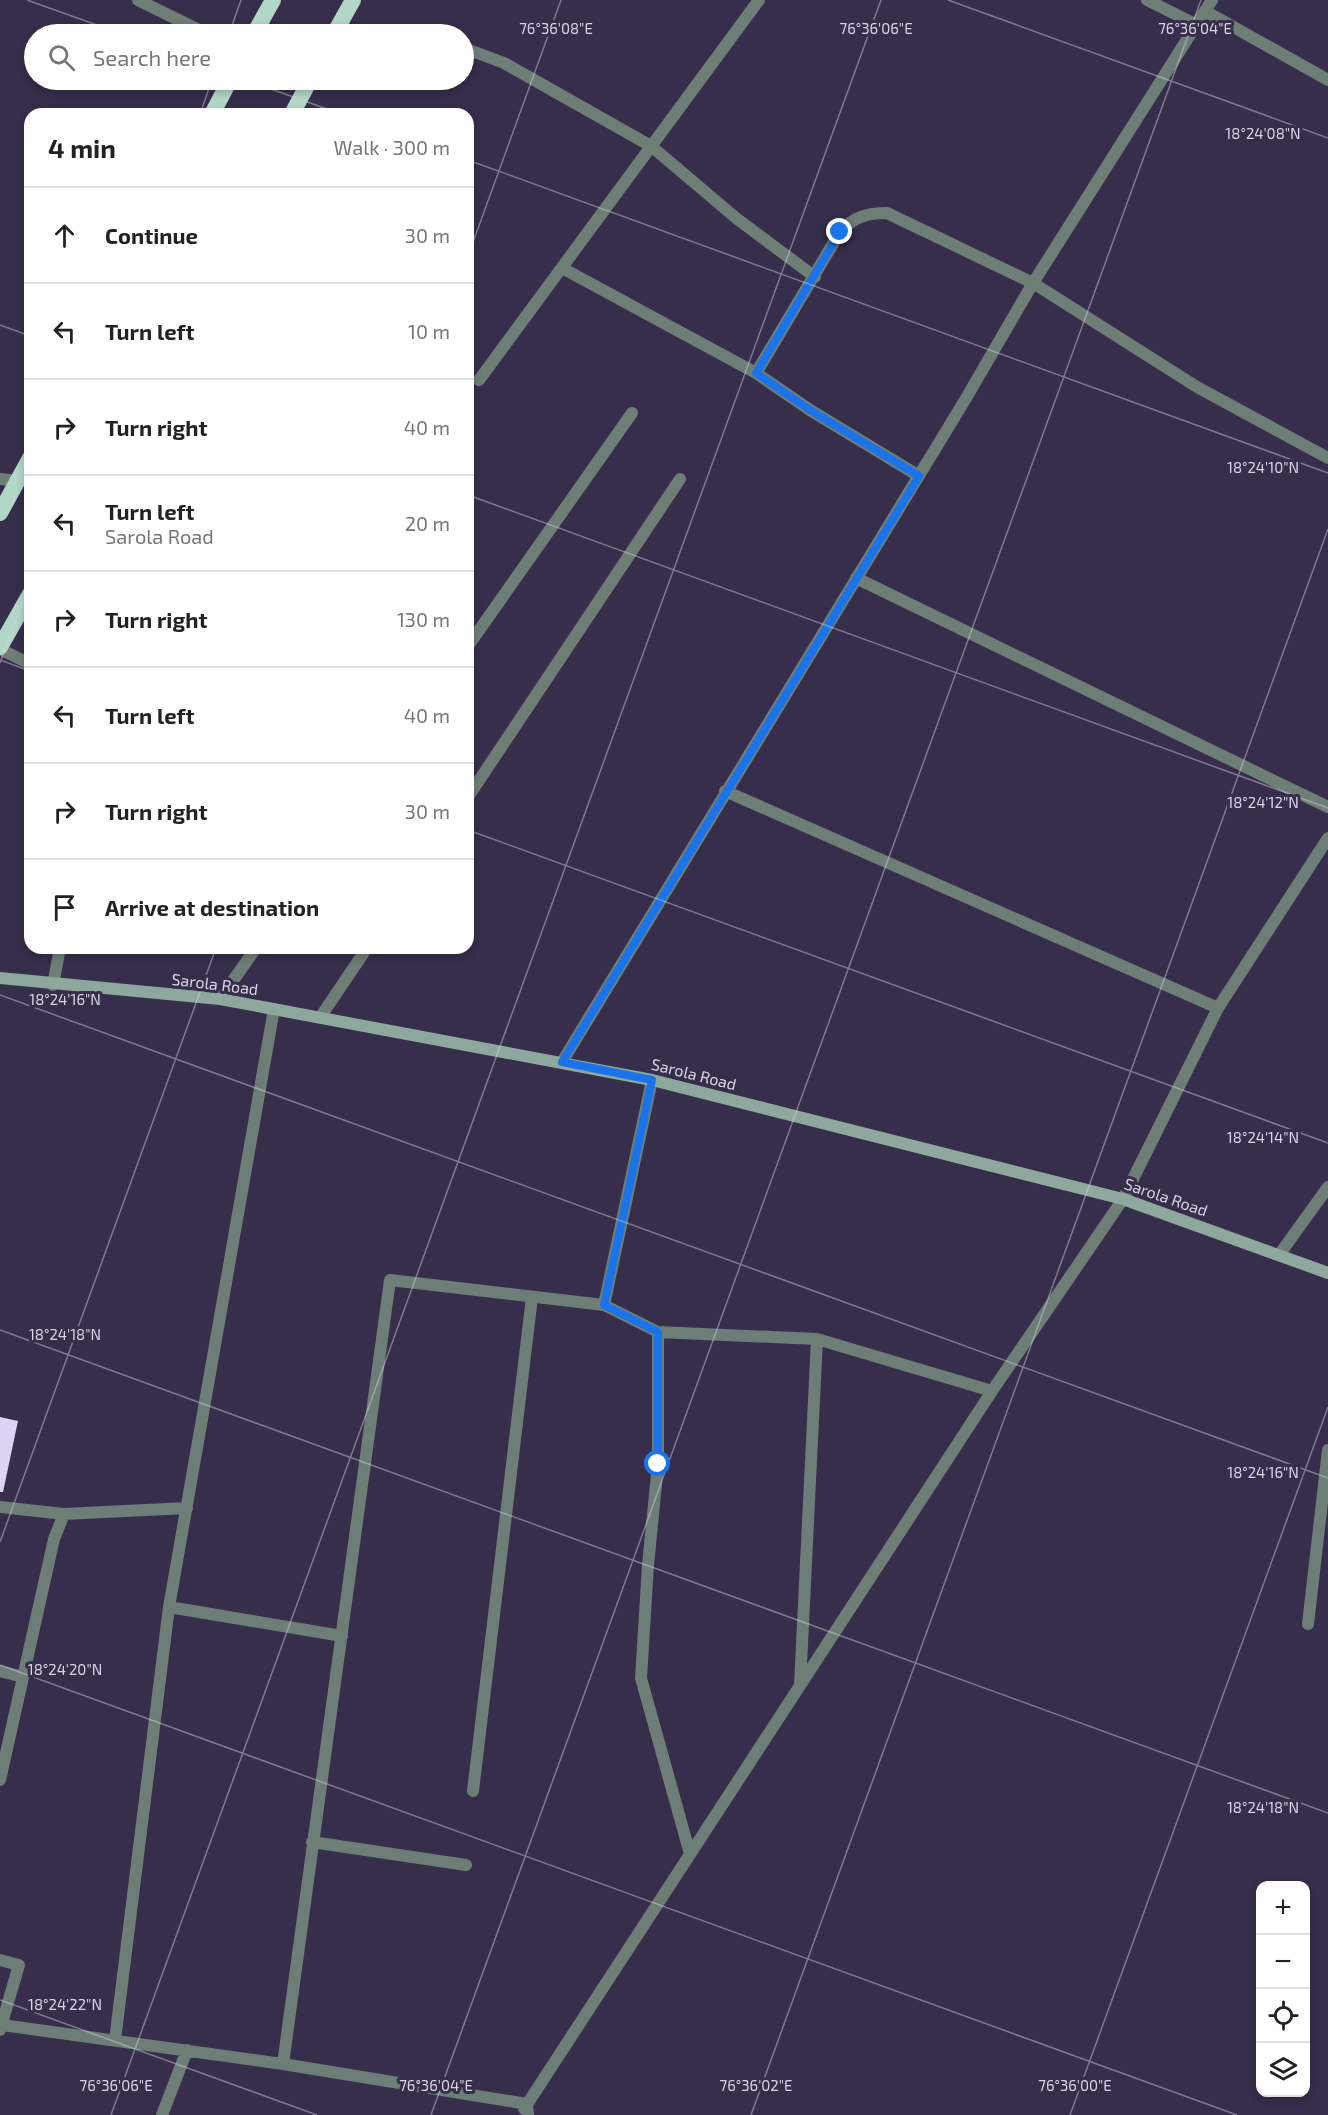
<!DOCTYPE html>
<meta charset="utf-8">
<style>
:root{--surface:#fff;--page:#f6f6f6;--text:#222;--muted:#767676;--line:#e0e0e0}
body{margin:0;font-family:"Exo 2",sans-serif;background:var(--page);color:var(--text)}
.controls{position:absolute;right:18px;bottom:18px;display:grid;overflow:hidden;border-radius:12px;box-shadow:0 3px 9px #0003}
.controls button{width:54px;height:54px;display:grid;place-items:center;padding:0;border:0;border-bottom:2px solid var(--line);background:var(--surface);color:var(--text);font:30px sans-serif}
.stop{position:absolute;width:18px;height:18px;margin:-14px;border:4px solid #1a73e8;border-radius:50%;background:#fff}
.stop.end{background:#1a73e8;border-color:#fff;box-shadow:0 2px 6px #0008}
.list{margin:0;padding:0;list-style:none}
h2{display:flex;justify-content:space-between;align-items:center;height:78px;margin:0;padding:0 24px;font-size:26px}
h2 small{font-size:20px;font-weight:400;color:var(--muted)}
.list li{display:grid;grid-template-columns:39px 1fr auto;gap:18px;align-items:center;box-sizing:border-box;height:96px;padding:0 24px;border-top:2px solid var(--line)}
.list b{display:block;font-size:22px;white-space:nowrap}
.list p{margin:0;font-size:20px;white-space:nowrap;color:var(--muted)}
.list em{font-size:20px;font-style:normal;color:var(--muted)}
.icon{flex:none;width:33px;height:33px;fill:none;stroke:currentColor;stroke-width:2;stroke-linecap:round;stroke-linejoin:round}
.map{position:relative;flex:none;width:1328px;height:2115px;overflow:hidden}
.search{position:absolute;background:var(--surface);box-shadow:0 3px 9px #0003;left:24px;top:24px;width:450px;height:66px;display:flex;align-items:center;gap:15px;box-sizing:border-box;padding:0 21px;border-radius:33px;color:var(--muted);font-size:22px}
.panel{position:absolute;background:var(--surface);box-shadow:0 3px 9px #0003;left:24px;top:108px;width:450px;height:846px;border-radius:18px}
.map>svg:first-child{display:block}
.building{fill:#dcd4f2}
.lines{fill:none;stroke-linecap:round;stroke-linejoin:round}
.service{stroke:#6e7e77;stroke-width:12}
.minor{stroke:#6e7e77;stroke-width:12}
.secondary{stroke:#8fa89d;stroke-width:12}
.trunk{stroke:#b2d7c6;stroke-width:16}
.route{stroke:#1a73e8;stroke-width:8}
.ticks{fill:none;stroke:#d8d4e6;stroke-width:1.5;stroke-opacity:0.45}
.labels{text-anchor:middle;stroke-width:6;stroke-linejoin:round;paint-order:stroke}
.street-label{font-size:16px;fill:#d8d4e6;stroke:#362e4a}
.ticks-label{font-size:15px;text-anchor:middle;fill:#d8d4e6;stroke:#362e4a;stroke-width:6;stroke-linejoin:round;paint-order:stroke}
</style>
<div class="map">
<svg width="1328" height="2115" viewBox="0 0 1328 2115">
<rect width="100%" height="100%" fill="#362e4a"/>
<path class="building" d="M0 1417 18 1421 3 1492H0Z"/>
<g class="lines">
<path class="service" d="M138 0 207 34
M0 479 18 481
M0 649 30 664
M53 985 60 948
M1308 1624 1328 1450"/>
<path class="minor" d="M1147 0 1197 25
M1205 11 1328 80
M337 29 397 34
M464 48 504 63 651 146 736 218 815 277
M562 268 756 373 810 410 919 476
M756 373 840 232C854 217 866 213 887 213L1033 283 1197 387 1328 458
M479 380 759 0
M856 578 1328 807
M468 646 632 413
M725 791 1218 1008
M468 797 680 479
M220 999 256 948
M321 1016 367 948
M562 1062 965 400 1033 283 1212 0
M1279 1255 1328 1187
M604 1305 652 1080
M658 1332 817 1339 992 1391
M0 1507 64 1514
M169 1607 342 1636
M0 1671 23 1677
M800 1685 817 1339
M0 1780 54 1539 64 1514 187 1508
M473 1791 532 1297
M312 1842 466 1865
M0 1960 19 1965 0 2030
M2 2025 283 2064
M115 2040 169 1607 274 1009
M524 2109 992 1391 1123 1199 1218 1008 1328 838
M162 2115 187 2050
M528 2115 527 2104 283 2064 390 1280 604 1305 658 1332V1464L648 1565 641 1678 690 1854"/>
<path class="secondary" d="M0 978 220 999 652 1080 1123 1199 1328 1273"/>
<path class="trunk" d="M254 34 273 0
M334 34 353 0
M212 114 230 80
M292 114 310 80
M0 513 30 458
M0 647 30 594"/>
</g>
<g class="lines">
<path class="route" d="M658 1464V1332L604 1305 652 1080 562 1062 919 476 810 410 756 373 840 232"/>
</g>
<path class="ticks" d="M27 0 122 34M948 0 1328 138M229 34 241 0M246 80 341 114M200 114 212 80M468 160 1328 473M468 256 561 0M0 325 30 336M468 495 1328 808M0 660 30 671M0 663 30 581M468 830 1328 1143M0 995 1328 1478M0 1330 1328 1813M0 1542 216 948M0 1665 1237 2115M0 2000 317 2115M111 2115 881 0M431 2115 1201 0M751 2115 1328 529M1070 2115 1328 1407"/>
<g class="labels">
<g class="street-label">
<text transform="translate(215 984) rotate(7)" y="6">Sarola Road</text>
<text transform="translate(694 1074) rotate(14)" y="6">Sarola Road</text>
<text transform="translate(1166 1197) rotate(19)" y="6">Sarola Road</text>
</g>
</g>
<g class="ticks-label">
<text x="876" y="34">76°36'06"E</text>
<text x="1195" y="34">76°36'04"E</text>
<text x="556" y="34">76°36'08"E</text>
<text x="1263" y="139">18°24'08"N</text>
<text x="1263" y="473">18°24'10"N</text>
<text x="1263" y="808">18°24'12"N</text>
<text x="65" y="1005">18°24'16"N</text>
<text x="1263" y="1143">18°24'14"N</text>
<text x="65" y="1340">18°24'18"N</text>
<text x="1263" y="1478">18°24'16"N</text>
<text x="65" y="1675">18°24'20"N</text>
<text x="1263" y="1813">18°24'18"N</text>
<text x="65" y="2010">18°24'22"N</text>
<text x="116" y="2091">76°36'06"E</text>
<text x="436" y="2091">76°36'04"E</text>
<text x="756" y="2091">76°36'02"E</text>
<text x="1075" y="2091">76°36'00"E</text>
</g>
</svg>
<div class="controls">
<button>+</button>
<button>−</button>
<button><svg class="icon" aria-label="locate" viewBox="0 0 24 24"><circle cx="12" cy="12" r="6"/><path d="M12 2v4M12 18v4M2 12h4M18 12h4"/></svg></button>
<button><svg class="icon" aria-label="layers" viewBox="0 0 24 24"><path d="M12 4l9 5-9 5-9-5zM3 14l9 5 9-5"/></svg></button>
</div>
<div class="stop" style="left:658px;top:1464px"></div>
<div class="stop end" style="left:840px;top:232px"></div>
<div class="search"><svg class="icon" aria-label="search" viewBox="0 0 24 24"><circle cx="10" cy="10" r="6"/><path d="M15 15l6 6"/></svg>Search here</div>
<section class="panel">
<h2>4 min<small>Walk · 300 m</small></h2>
<ul class="list">
<li><svg class="icon" aria-label="ahead" viewBox="0 0 24 24"><path d="M12 20V5M6 11l6-6 6 6"/></svg><div><b>Continue</b></div><em>30 m</em></li>
<li><svg class="icon" aria-label="left" viewBox="0 0 24 24"><path d="M17 20v-9H6M10 6l-5 5 5 5"/></svg><div><b>Turn left</b></div><em>10 m</em></li>
<li><svg class="icon" aria-label="right" viewBox="0 0 24 24"><path d="M7 20v-9h11M14 6l5 5-5 5"/></svg><div><b>Turn right</b></div><em>40 m</em></li>
<li><svg class="icon" aria-label="left" viewBox="0 0 24 24"><path d="M17 20v-9H6M10 6l-5 5 5 5"/></svg><div><b>Turn left</b><p>Sarola Road</p></div><em>20 m</em></li>
<li><svg class="icon" aria-label="right" viewBox="0 0 24 24"><path d="M7 20v-9h11M14 6l5 5-5 5"/></svg><div><b>Turn right</b></div><em>130 m</em></li>
<li><svg class="icon" aria-label="left" viewBox="0 0 24 24"><path d="M17 20v-9H6M10 6l-5 5 5 5"/></svg><div><b>Turn left</b></div><em>40 m</em></li>
<li><svg class="icon" aria-label="right" viewBox="0 0 24 24"><path d="M7 20v-9h11M14 6l5 5-5 5"/></svg><div><b>Turn right</b></div><em>30 m</em></li>
<li><svg class="icon" aria-label="arrive" viewBox="0 0 24 24"><path d="M6 21V4h12l-3 4 3 4H6"/></svg><div><b>Arrive at destination</b></div></li>
</ul>
</section>
</div>
